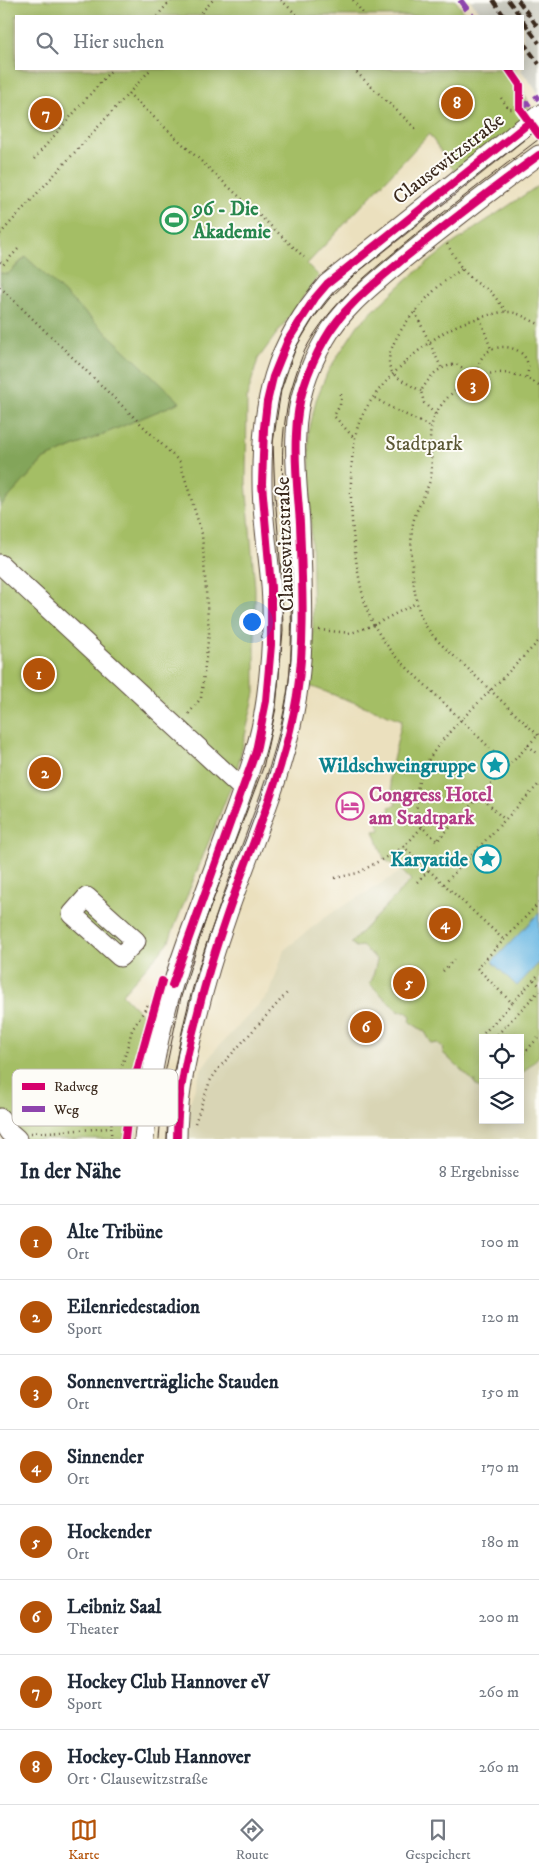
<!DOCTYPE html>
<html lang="de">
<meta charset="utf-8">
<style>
:root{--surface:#fff;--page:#f6f6f7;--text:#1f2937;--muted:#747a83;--line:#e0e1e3;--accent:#b45309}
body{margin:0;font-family:"IM FELL DW Pica",serif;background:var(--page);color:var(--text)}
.controls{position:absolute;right:15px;bottom:15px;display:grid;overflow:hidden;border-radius:0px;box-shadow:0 2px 12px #0003}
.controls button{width:45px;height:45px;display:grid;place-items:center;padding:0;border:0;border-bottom:1px solid var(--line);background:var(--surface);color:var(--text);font:25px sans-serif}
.you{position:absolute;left:251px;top:621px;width:18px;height:18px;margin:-12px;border:4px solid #fff;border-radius:50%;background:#1a73e8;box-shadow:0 0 0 8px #1a73e833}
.badge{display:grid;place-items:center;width:32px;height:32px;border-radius:50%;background:var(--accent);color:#fff;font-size:16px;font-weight:700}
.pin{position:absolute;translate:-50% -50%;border:2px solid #fff;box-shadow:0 1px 5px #0006}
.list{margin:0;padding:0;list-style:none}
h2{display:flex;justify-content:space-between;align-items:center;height:65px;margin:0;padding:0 20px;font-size:21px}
h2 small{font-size:16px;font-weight:400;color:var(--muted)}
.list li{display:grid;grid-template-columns:32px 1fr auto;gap:15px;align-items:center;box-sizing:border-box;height:75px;padding:0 20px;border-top:1px solid var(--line)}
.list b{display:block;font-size:19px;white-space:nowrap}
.list p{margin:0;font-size:16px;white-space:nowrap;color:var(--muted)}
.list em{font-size:16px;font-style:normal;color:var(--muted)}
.icon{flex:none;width:28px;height:28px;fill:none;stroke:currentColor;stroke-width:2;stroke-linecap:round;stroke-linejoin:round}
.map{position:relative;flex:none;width:539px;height:1139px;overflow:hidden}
.search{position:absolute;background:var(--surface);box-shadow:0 2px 12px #0003;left:15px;right:15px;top:15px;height:55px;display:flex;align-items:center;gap:12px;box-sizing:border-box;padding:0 18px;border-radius:0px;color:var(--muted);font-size:19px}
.sheet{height:665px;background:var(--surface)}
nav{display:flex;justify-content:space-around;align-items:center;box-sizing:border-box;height:70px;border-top:1px solid var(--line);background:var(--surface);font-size:14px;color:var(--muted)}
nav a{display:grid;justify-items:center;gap:2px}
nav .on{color:var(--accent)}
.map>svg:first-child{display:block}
.built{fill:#d9d5b5;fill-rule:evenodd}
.industrial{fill:#c4c5b9}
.green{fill:#a4be65;stroke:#707442}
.forest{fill:#83a55a;stroke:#5f683c}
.water{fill:#69b7e3;stroke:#527080}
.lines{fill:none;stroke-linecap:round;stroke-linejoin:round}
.minor-casing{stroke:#554536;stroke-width:21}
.path{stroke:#554536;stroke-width:2.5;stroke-dasharray:1 4;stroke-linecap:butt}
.minor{stroke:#fff;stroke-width:19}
.tram{stroke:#3b2a1e;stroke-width:1}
.rail{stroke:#3b2a1e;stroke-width:4;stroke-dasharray:8 4;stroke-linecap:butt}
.quiet{stroke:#8e44ad;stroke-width:6;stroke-dasharray:12 6;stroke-linecap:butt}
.cycleway-casing{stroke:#fdfcf7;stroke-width:11}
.cycleway{stroke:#d6006c;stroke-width:8}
.labels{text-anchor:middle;stroke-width:4;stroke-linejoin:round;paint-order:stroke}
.street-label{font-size:20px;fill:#3b2a1e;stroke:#fdfcf7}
.leisure-label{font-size:20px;font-weight:bold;fill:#27864d;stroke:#fdfcf7;text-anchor:start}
.park-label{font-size:20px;fill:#5a5633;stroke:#fdfcf7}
.culture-label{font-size:20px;font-weight:bold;fill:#0d838f;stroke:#fdfcf7;text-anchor:end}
.hotel-label{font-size:20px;font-weight:bold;fill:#b23c85;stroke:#fdfcf7;text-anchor:start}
.key{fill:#fdfcf7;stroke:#c3bdb6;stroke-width:1}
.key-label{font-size:14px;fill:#3b2a1e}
</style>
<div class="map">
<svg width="539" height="1139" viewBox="0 0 539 1139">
<rect width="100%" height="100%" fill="#fdfcf7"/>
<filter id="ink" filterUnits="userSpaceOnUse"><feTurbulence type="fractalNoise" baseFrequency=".02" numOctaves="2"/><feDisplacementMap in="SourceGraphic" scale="10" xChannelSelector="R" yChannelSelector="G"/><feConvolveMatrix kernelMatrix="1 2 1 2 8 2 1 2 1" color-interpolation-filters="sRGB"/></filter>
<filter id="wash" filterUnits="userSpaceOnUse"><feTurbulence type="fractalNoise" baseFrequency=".0096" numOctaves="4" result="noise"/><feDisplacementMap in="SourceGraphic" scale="20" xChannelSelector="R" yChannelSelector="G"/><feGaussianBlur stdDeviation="1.12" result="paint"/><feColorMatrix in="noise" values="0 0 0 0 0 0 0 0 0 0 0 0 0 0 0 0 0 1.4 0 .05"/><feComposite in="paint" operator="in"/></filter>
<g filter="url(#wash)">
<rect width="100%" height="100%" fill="#ebe0be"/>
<path class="built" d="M402 871 539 1007V1139H186L187 1111 202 1068 215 1050 270 993 284 950 327 916ZM483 1038H520V1120H483Z"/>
<path class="industrial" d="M470 0H539V94L520 69H523V16H482Z"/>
<path class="green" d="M0 0H455L467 16H16V69H505L527 98 530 122 459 178 429 134 307 264 319 276 258 359 247 397 246 482 255 588V693L236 774 168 943 122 994 154 1027 134 1139H26L7 1119 0 1104V507L44 459 179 402 25 257 8 274 0 273Z
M539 185V1056L520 1076V1038H483V1091L474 1083 476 1080 474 1082 443 1053 444 1048 438 1043 432 1044 425 1032 410 1022 411 1016 405 1011 399 1012 369 983 372 980 377 960 362 946 356 947 351 943 411 880 402 871 384 859 374 831 380 830 377 819 384 817 383 813 390 811 389 807 396 805 389 778 402 720 307 685 313 630 309 432 316 400 328 371 358 325 405 281 449 246Z"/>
<path class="forest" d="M26 257 180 402 44 459 0 507V273L8 274Z"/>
<path class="water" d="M539 913V963L517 986 492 962Z"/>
</g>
<g filter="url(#ink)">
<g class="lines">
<g class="minor-casing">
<path id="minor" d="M0 564 243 789
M87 897 136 941 120 957 72 914Z
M0 1118 9 1132 17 1139
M144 1139C150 1070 164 1004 188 939 202 901 216 863 230 825 245 784 260 745 266 701 271 663 274 623 271 585 268 551 262 516 262 482 261 402 274 345 327 284L539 115
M177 1139C177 1100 185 1061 195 1024 204 986 215 949 228 912 253 840 285 771 297 695 306 638 302 580 300 523 298 494 294 463 296 434 297 401 308 368 325 339 343 307 374 284 402 260 447 224 492 189 539 155"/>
</g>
<path class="path" d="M281 0 298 16
M353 0 365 16
M157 16 171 0
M198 16 213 0
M353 69 416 129
M128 93 304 257
M501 98 509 109H520
M34 159 112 69
M0 234 151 69
M447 244 462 269 474 281 491 292 506 311
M0 262 3 265 20 247
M0 287 180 462 202 534 209 633 201 698 187 716
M415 312 441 367
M480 318 491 349
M478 378C473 339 525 339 528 366 529 369 527 375 526 378
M421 391C414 387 396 378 392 372 377 349 423 301 440 285 447 279 455 274 462 269
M341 394 340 405 334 416 355 439
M375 398 388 406 431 427
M435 414 424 403 421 391C432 374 436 368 456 364L478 378
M319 630 351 633 374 625 416 603
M538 735C513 712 488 688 464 665 449 651 429 636 421 617 413 597 408 540 414 519 418 505 427 492 431 477 434 460 427 441 432 424 438 399 470 374 496 373 511 372 526 377 539 385
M528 745 539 755
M508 766C486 744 463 722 441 700 412 672 378 645 366 606 352 563 344 465 359 423 372 388 418 347 450 329 462 322 476 319 489 315 495 314 502 311 508 312 519 312 529 320 539 324
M480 796 505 820
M422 827C400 775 447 734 480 701 500 681 519 661 539 641
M404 847 422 827 437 841 539 734
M335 878 358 873 404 847 504 940
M417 882 429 870
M444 884 539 784
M539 903 477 968 512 1003 539 974
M443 971 456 958
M534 980 539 985
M484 1033 512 1003
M494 1038 539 991
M520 1057 539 1037
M195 1123 210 1081 219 1068 287 993
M31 1133 110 1128
M111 1139 112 1103 132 1030 149 1003"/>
<use href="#minor" class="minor"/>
<path class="tram" d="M159 1139 164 1078 181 997 207 916 263 768 276 708 283 631 282 584 275 495 273 443 281 390 296 347 313 319 329 299 353 276 451 196 539 128
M167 1139C172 1070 184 1011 206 945 236 856 279 776 289 681 292 649 292 616 290 585 287 515 272 445 295 377 298 368 301 358 305 350 330 302 373 270 414 236 455 203 497 171 539 139"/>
<path class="rail" d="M493 0 504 16
M508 0 520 16
M518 0 539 29
M523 21 539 43
M523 42 539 64"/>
<path class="quiet" d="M460 0 472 16
M520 109 539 96"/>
<g class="cycleway-casing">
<path id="cycleway" d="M509 69 520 85V109L539 135
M172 985 256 751 266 701 271 645V587L262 484 264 428 267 402 273 377 288 340 315 298 327 284 530 122
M125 1139C130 1085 148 1033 162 981
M177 1139C177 1100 185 1061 195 1024 204 986 215 949 228 912 253 840 285 771 297 695 306 638 302 580 300 523 298 494 294 463 296 434 297 401 308 368 325 339 343 307 374 284 402 260 447 224 492 189 539 155"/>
</g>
<use href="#cycleway" class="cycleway"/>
</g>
</g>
<defs>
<g id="stadium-ring" transform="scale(1.4375)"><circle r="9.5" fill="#fdfcf7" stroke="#2e9e5b" stroke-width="1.5"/><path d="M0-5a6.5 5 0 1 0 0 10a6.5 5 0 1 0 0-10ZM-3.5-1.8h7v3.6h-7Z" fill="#2e9e5b"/></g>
<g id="sight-ring" transform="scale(1.4375)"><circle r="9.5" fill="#fdfcf7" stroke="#0f9aa8" stroke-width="1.5"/><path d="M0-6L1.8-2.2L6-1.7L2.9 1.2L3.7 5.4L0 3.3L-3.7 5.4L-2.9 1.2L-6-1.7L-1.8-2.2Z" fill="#0f9aa8"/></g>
<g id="hotel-ring" transform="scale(1.4375)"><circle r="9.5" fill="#fdfcf7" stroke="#d1479c" stroke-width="1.5"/><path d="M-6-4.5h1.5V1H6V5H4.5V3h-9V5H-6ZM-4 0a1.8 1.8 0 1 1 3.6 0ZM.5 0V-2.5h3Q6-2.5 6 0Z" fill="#d1479c"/></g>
</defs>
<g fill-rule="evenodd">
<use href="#stadium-ring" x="174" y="220"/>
<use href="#sight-ring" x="495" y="765"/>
<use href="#hotel-ring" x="350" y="806"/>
<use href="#sight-ring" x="487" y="859"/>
</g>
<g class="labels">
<g class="street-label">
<text transform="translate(448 158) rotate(-38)" y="7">Clausewitzstraße</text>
<text transform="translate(284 544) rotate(-92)" y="7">Clausewitzstraße</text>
</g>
<g class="leisure-label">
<text x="193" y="215">96 - Die<tspan x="193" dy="23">Akademie</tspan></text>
</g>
<g class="park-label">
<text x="424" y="450">Stadtpark</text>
</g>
<g class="culture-label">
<text x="476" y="772">Wildschweingruppe</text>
<text x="468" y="866">Karyatide</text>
</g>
<g class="hotel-label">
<text x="369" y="801">Congress Hotel<tspan x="369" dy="23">am Stadtpark</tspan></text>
</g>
</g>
<rect x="12" y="1069" width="166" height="57" rx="8" class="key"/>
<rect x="22" y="1083" width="23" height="7" fill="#d6006c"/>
<rect x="22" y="1106" width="23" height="6" fill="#8e44ad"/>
<g class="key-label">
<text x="54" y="1091">Radweg</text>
<text x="54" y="1114">Weg</text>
</g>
</svg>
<div class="controls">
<button><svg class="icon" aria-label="locate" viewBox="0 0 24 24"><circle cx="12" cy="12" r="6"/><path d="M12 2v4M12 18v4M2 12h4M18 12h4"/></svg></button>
<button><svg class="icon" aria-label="layers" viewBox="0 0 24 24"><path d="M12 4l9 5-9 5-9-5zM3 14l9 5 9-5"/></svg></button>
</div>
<div class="you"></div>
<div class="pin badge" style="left:39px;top:674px">1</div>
<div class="pin badge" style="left:45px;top:773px">2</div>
<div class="pin badge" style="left:473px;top:385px">3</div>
<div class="pin badge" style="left:445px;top:924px">4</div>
<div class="pin badge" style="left:409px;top:983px">5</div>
<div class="pin badge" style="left:366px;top:1027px">6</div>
<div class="pin badge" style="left:46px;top:114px">7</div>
<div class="pin badge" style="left:457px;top:103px">8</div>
<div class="search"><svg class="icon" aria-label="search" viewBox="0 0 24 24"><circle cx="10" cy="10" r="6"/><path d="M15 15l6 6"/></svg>Hier suchen</div>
</div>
<section class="sheet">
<h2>In der Nähe<small>8 Ergebnisse</small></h2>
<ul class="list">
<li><span class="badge">1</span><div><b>Alte Tribüne</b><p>Ort</p></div><em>100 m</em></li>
<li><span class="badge">2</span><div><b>Eilenriedestadion</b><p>Sport</p></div><em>120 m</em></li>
<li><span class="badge">3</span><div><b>Sonnenverträgliche Stauden</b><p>Ort</p></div><em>150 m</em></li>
<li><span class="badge">4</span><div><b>Sinnender</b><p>Ort</p></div><em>170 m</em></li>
<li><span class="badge">5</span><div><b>Hockender</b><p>Ort</p></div><em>180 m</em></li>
<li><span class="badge">6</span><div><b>Leibniz Saal</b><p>Theater</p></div><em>200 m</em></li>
<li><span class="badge">7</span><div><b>Hockey Club Hannover eV</b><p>Sport</p></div><em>260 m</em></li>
<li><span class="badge">8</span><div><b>Hockey-Club Hannover</b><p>Ort · Clausewitzstraße</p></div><em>260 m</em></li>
</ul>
</section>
<nav>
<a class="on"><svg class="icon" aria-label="map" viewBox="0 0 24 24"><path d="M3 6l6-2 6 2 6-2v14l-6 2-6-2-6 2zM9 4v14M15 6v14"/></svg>Karte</a>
<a><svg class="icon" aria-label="directions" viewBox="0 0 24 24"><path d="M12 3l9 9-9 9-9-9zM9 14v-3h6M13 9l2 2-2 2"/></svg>Route</a>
<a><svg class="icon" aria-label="saved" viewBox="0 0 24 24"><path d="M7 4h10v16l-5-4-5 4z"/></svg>Gespeichert</a>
</nav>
